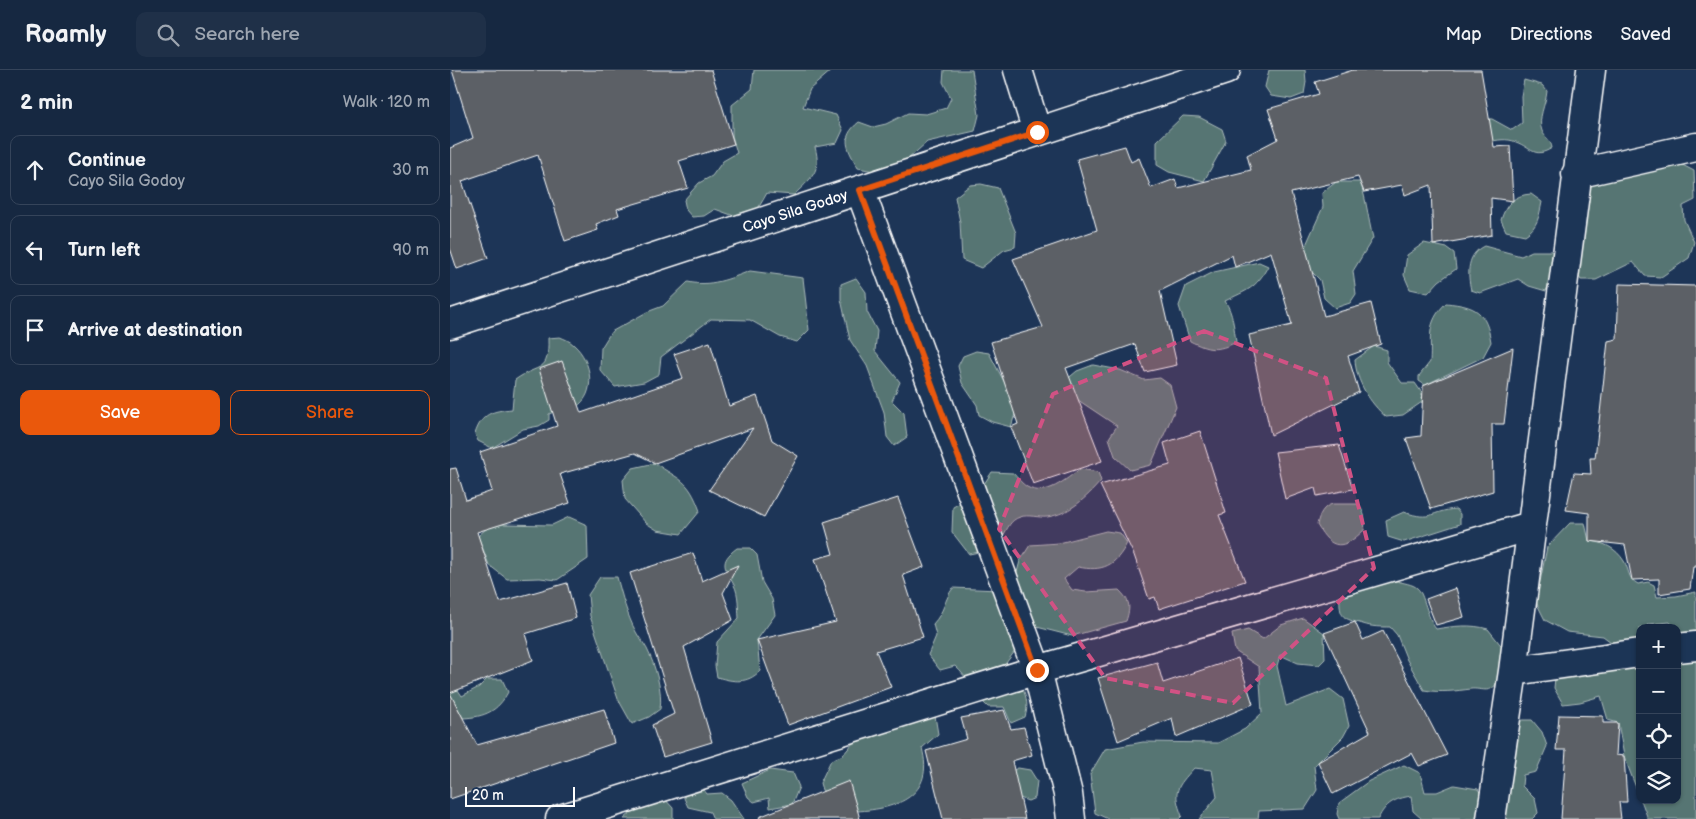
<!DOCTYPE html>
<meta charset="utf-8">
<style>
:root{--surface:#162841;--page:#1f3048;--text:#f1f3f6;--muted:#9ea6b1;--line:#35445a;--accent:#ea580c}
body{margin:0;font-family:"Balsamiq Sans",sans-serif;background:var(--page);color:var(--text)}
.controls{position:absolute;right:15px;bottom:15px;display:grid;overflow:hidden;border-radius:10px;box-shadow:0 1px 4px #0004}
.controls button{width:45px;height:45px;display:grid;place-items:center;padding:0;border:0;border-bottom:1px solid var(--line);background:var(--surface);color:var(--text);font:25px sans-serif}
.scale{position:absolute;left:15px;bottom:12px;width:110px;box-sizing:border-box;padding-left:5px;border:2px solid #fff;border-top:0;font-size:14px;line-height:18px;white-space:nowrap;color:#fff;-webkit-text-stroke:4px #1d3557;paint-order:stroke}
.stop{position:absolute;width:15px;height:15px;margin:-11px;border:4px solid #ea580c;border-radius:50%;background:#fff}
.stop.end{background:#ea580c;border-color:#fff;box-shadow:0 1px 5px #0008}
.list{margin:0;padding:0;list-style:none}
h2{display:flex;justify-content:space-between;align-items:center;height:65px;margin:0;padding:0 20px;font-size:21px}
h2 small{font-size:16px;font-weight:400;color:var(--muted)}
.list li{display:grid;grid-template-columns:32px 1fr auto;gap:15px;align-items:center;box-sizing:border-box;height:70px;margin:0 10px 10px;padding:0 10px;border:1px solid var(--line);border-radius:10px}
.list b{display:block;font-size:19px;white-space:nowrap}
.list p{margin:0;font-size:16px;white-space:nowrap;color:var(--muted)}
.list em{font-size:16px;font-style:normal;color:var(--muted)}
.actions{display:flex;gap:10px;padding:15px 20px}
.actions a{flex:1;padding:11px 0;border:1px solid var(--accent);border-radius:10px;text-align:center;font-size:18px;color:var(--accent)}
.actions .main{background:var(--accent);color:#fff}
.icon{flex:none;width:28px;height:28px;fill:none;stroke:currentColor;stroke-width:2;stroke-linecap:round;stroke-linejoin:round}
.map{position:relative;flex:none;width:1246px;height:749px;overflow:hidden}
header{display:flex;align-items:center;gap:30px;box-sizing:border-box;height:70px;padding:0 25px;background:var(--surface);border-bottom:1px solid var(--line)}
header strong{font-size:24px}
nav{display:flex;gap:28px;margin-inline-start:auto;font-size:18px}
.search{width:350px;height:45px;background:var(--page);display:flex;align-items:center;gap:12px;box-sizing:border-box;padding:0 18px;border-radius:10px;color:var(--muted);font-size:19px}
main{display:flex}
aside{flex:1;background:var(--surface)}
.map>svg:first-child{display:block}
.green{fill:#567573;stroke:#aabab9}
.building{fill:#5b6066;stroke:#fff}
.lines{fill:none;stroke-linecap:round;stroke-linejoin:round}
.street-casing{stroke:#fff;stroke-width:31}
.street{stroke:#1d3557;stroke-width:28}
.route{stroke:#ea580c;stroke-width:6}
.marked{fill:#d15284;fill-opacity:0.2;stroke:#d15284;stroke-width:4;stroke-dasharray:10 6;stroke-linejoin:round}
.labels{text-anchor:middle;stroke-width:4;stroke-linejoin:round;paint-order:stroke}
.street-label{font-size:15px;fill:#fff;stroke:#1d3557}
</style>
<header>
<strong>Roamly</strong>
<div class="search"><svg class="icon" aria-label="search" viewBox="0 0 24 24"><circle cx="10" cy="10" r="6"/><path d="M15 15l6 6"/></svg>Search here</div>
<nav><a>Map</a><a>Directions</a><a>Saved</a></nav>
</header>
<main>
<aside>
<h2>2 min<small>Walk · 120 m</small></h2>
<ul class="list">
<li><svg class="icon" aria-label="ahead" viewBox="0 0 24 24"><path d="M12 20V5M6 11l6-6 6 6"/></svg><div><b>Continue</b><p>Cayo Sila Godoy</p></div><em>30 m</em></li>
<li><svg class="icon" aria-label="left" viewBox="0 0 24 24"><path d="M17 20v-9H6M10 6l-5 5 5 5"/></svg><div><b>Turn left</b></div><em>90 m</em></li>
<li><svg class="icon" aria-label="arrive" viewBox="0 0 24 24"><path d="M6 21V4h12l-3 4 3 4H6"/></svg><div><b>Arrive at destination</b></div></li>
</ul>
<div class="actions"><a class="main">Save</a><a>Share</a></div>
</aside>
<div class="map">
<svg width="1246" height="749" viewBox="0 0 1246 749">
<rect width="100%" height="100%" fill="#1d3557"/>
<filter id="ink" filterUnits="userSpaceOnUse"><feTurbulence type="fractalNoise" baseFrequency=".02" numOctaves="2"/><feDisplacementMap in="SourceGraphic" scale="10" xChannelSelector="R" yChannelSelector="G"/><feConvolveMatrix kernelMatrix="1 2 1 2 8 2 1 2 1" color-interpolation-filters="sRGB"/></filter>
<g filter="url(#ink)">
<path class="green" d="M304 0H382L360 19 353 37 386 45 393 60 387 73 365 77C372 102 361 108 344 125L317 123 306 142 284 146 265 139 254 146 242 147 236 140 234 130 249 113 262 106 273 91 287 83 282 66V35L302 19Z
M494 0H522L529 45 525 61 477 72 456 91 429 102 408 98C398 79 389 68 409 52L423 57 436 54 458 43 476 44 496 38 501 28 493 12Z
M819 0H855L856 12 854 24 841 29 821 26 815 17Z
M1074 10 1092 15 1097 21C1096 34 1087 49 1092 61 1095 68 1101 70 1102 78 1084 89 1082 78 1066 72 1057 68 1047 70 1038 72L1023 48 1042 49 1062 60 1072 53 1071 26Z
M733 46 749 47 772 59 776 71 754 111 719 102 707 95V71Z
M1221 89 1244 101 1245 130 1233 136 1234 150 1244 172 1239 188 1211 207 1195 206 1183 192 1146 210H1131L1123 197 1122 133 1142 111Z
M886 112H910C917 131 918 149 923 168L903 201 906 224 900 233 885 238 874 228 870 210 861 201 855 177 873 137 872 123Z
M531 114 548 118 566 163 565 177 554 180 531 198 512 190 510 152 505 127 520 115Z
M1081 124 1092 132C1089 146 1088 157 1075 165L1056 161 1051 150C1056 134 1064 125 1081 124Z
M974 173 997 178 1004 183 1006 199 989 211 978 223 960 219 954 205 957 185Z
M1034 176 1071 186 1082 181H1102L1108 193 1096 221 1079 216 1068 209 1030 223 1021 220C1017 203 1017 184 1034 176Z
M809 192 818 196C806 219 797 220 775 231 783 243 784 258 786 272 767 282 758 280 740 271L729 236 736 216 764 202Z
M300 201 353 208 359 260 347 272 330 267 300 250 261 249 211 287 209 304 194 312 165 317 150 300 151 278 161 262 197 242 213 236 238 212C260 217 279 209 300 201Z
M406 208 416 222 417 242 427 261 425 281 450 312 442 331 454 343 457 367 444 376 437 367 434 342 417 296 400 270 391 229V214Z
M996 233C1026 236 1036 241 1041 272L1033 287 975 315 969 311V306L980 292C982 267 975 254 996 233Z
M110 267C115 269 120 271 124 275 142 291 147 324 126 337L118 336 99 344V350L89 356 73 359 42 378 28 371 25 364C32 343 42 341 62 339L65 310C90 292 99 305 98 268Z
M924 276 937 280V292L952 313H965L972 323V332L953 345 936 347C920 333 906 311 905 290Z
M526 281 539 283 558 319 565 344 561 357 542 352 529 345 527 335 512 313 508 296 513 286Z
M643 295 670 300 694 310 710 308 720 315 726 337 701 395 680 400 665 386 659 368 667 356 628 330 615 311 627 301Z
M205 393C230 411 238 408 250 441L231 464 207 460 196 453 175 429 173 410 183 398Z
M630 399 648 402 651 411C637 427 620 444 597 447 589 448 578 444 570 447 560 450 558 458 553 466 545 477 532 482 519 484L502 462 503 437 528 423 542 402 563 403C567 407 572 414 577 417 596 428 616 409 630 399Z
M883 434H908C915 443 916 449 914 460 893 480 882 481 867 455 869 445 873 436 883 434Z
M1006 439 1010 444V454L954 472 938 467 936 450 954 442C983 452 980 441 1006 439Z
M119 447 137 455 138 489 107 510 90 508 57 509 39 495 28 466 48 448 52 454 102 455Z
M1120 453H1135L1139 471C1153 472 1166 478 1174 491 1180 501 1177 508 1188 514L1198 512 1204 515 1207 527 1226 526 1246 522V749H1198L1191 730H1227V592H1231L1238 578 1227 563V558H1224L1220 552 1198 554 1197 558H1190V581L1177 584 1153 566 1117 562 1095 550 1086 532 1097 477Z
M656 461 670 463 677 473C666 496 652 502 628 497L614 509 622 520 636 522 669 520C680 531 681 536 676 551L622 566 583 556 566 506 570 491 580 475 609 473Z
M287 478H300L307 485 312 512 322 529 325 545 307 570 310 601C297 614 284 612 267 607L265 596 267 572 289 548C288 537 289 525 284 515 275 498 268 492 287 478Z
M150 507H167C172 526 177 545 186 562 189 568 194 573 197 579 205 595 213 621 210 639L199 647 182 654 168 629 140 546 138 525Z
M947 511C953 513 963 514 967 518 974 523 977 548 986 559 1004 556 1021 554 1038 559L1054 579C1052 589 1052 605 1046 614 1040 624 1031 618 1021 619 1005 621 991 623 974 620L957 590 947 565 940 557C930 557 922 557 913 554 893 548 889 549 890 525L922 513Z
M503 518 548 520 565 563V581L556 593C568 610 582 626 575 647L561 653 554 637H538C524 625 519 608 505 596L490 600 478 585 486 566 483 554C495 541 494 530 503 518Z
M853 548 874 563 875 589 869 595 848 593 830 585 827 596 836 636 880 619 893 629 899 656 893 667 864 696 867 720 855 739 809 741 808 749H749L767 727 762 700 744 698C727 717 722 721 732 746L729 749H658L645 743 640 704 655 679 693 672 768 673 795 659 812 643 809 597 785 581 782 564 798 560 813 569 831 555Z
M1107 588 1190 594V728L1174 686 1168 653 1158 650 1151 626 1130 632 1113 634 1104 618Z
M37 609H52L58 622C48 641 35 647 13 648L6 635 0 632V617L8 620 12 626 29 617Z
M485 646 488 664 472 678C485 726 447 739 407 741L372 720 370 713 381 690 393 685 403 673Z
M1073 650H1082L1092 662 1097 676 1086 702 1073 705 1072 716 1085 729 1088 743 1082 749H1058L1042 733 1044 663Z
M954 695 970 703 975 722H987L1004 715 1028 719 1034 729 1036 749H972L963 741 961 726C944 729 936 733 928 749H889L887 744 889 733 919 711Z
M568 698 580 700 587 711 585 728 578 731 570 728 550 732 557 703Z
M320 700 343 703 349 717 342 734 320 738 319 728 304 732 298 727 292 713Z
M251 716 257 724 272 723 281 730 294 749H263L260 742 238 737 234 728V721Z
M213 727 223 738V749H174L190 735Z"/>
<path class="building" d="M2 0H261L284 74 229 91 238 118 167 139 169 145 146 154 148 160 115 171 88 85 12 111 38 188 7 199 0 178V78L23 68Z
M903 0H1031L1044 77 1060 76 1063 131 1041 128 1042 165 983 175 981 115 955 125 952 115 914 122 908 107 841 123 874 246 921 233 931 274 898 286 909 322 821 365 799 265 842 255 821 182 785 197 782 185 710 221 727 295 695 302 685 274 616 298 652 391 583 414 561 357 568 354 541 272 593 257 563 189 647 160 627 89 675 76 681 92 689 88 701 118 725 109 728 118 801 100 797 85 828 69 818 39 869 24 865 12Z
M1169 214 1246 216V497H1243L1240 519 1209 524V509L1182 510 1175 475 1139 471V443L1116 440 1124 403 1141 404 1140 388H1145L1158 271 1167 269Z
M260 272 279 336 307 326 322 370 348 386 314 447 259 420 303 358 205 393 185 383 110 404 120 433 27 462 50 532 117 513 126 548 75 564 83 590 0 623 27 675 154 639 164 673 0 729V399L6 398 16 430 42 421 30 382 107 356 89 299 112 291 131 343 233 308 224 284Z
M1063 278 1054 354H1042L1043 421 981 439 956 368 971 366 973 316Z
M750 361 776 443 769 445 795 511 709 539 705 527 699 529 684 485 650 415 720 395 714 373Z
M889 375 903 419 867 426 865 418 835 429 825 382Z
M448 428 474 497 453 505 473 567 426 581 441 617 338 655 307 570 386 552 365 489 383 484 374 452Z
M243 483 252 511 288 495 273 523 283 550 234 577 262 672 213 687 202 655 224 644 180 503Z
M1006 518 1014 547 986 555 976 529Z
M905 552 913 570 933 561 997 685 969 696 962 683 883 724 868 692 920 662 874 563Z
M788 588 803 634 726 667 722 648 668 671 648 608 707 592 713 613Z
M554 640 561 659 574 657 582 685 562 691 575 749H493L476 681 517 669 511 648Z
M1109 645 1153 646V653H1168L1166 685 1174 686 1177 732H1169L1171 749H1111L1116 680H1106Z
M399 711 410 749H310L309 747Z"/>
<g class="lines">
<g class="street-casing">
<path id="street" d="M568 0 587 62
M1126 104 1246 77
M410 120 587 600 618 724 621 749
M0 254 776 0
M1227 578 1246 576
M1063 601 1190 583
M110 749 587 600 1081 456
M1041 749 1063 601 1141 0"/>
</g>
<use href="#street" class="street"/>
</g>
</g>
<g class="lines" filter="url(#ink)">
<path class="route" d="M587 600 410 120 587 62"/>
</g>
<path class="marked" d="M754 261 876 308 924 498 783 633 655 608 549 459 603 324Z"/>
<g class="labels">
<g class="street-label">
<text transform="translate(345 141) rotate(-18)" y="5">Cayo Sila Godoy</text>
</g>
</g>
</svg>
<div class="controls">
<button>+</button>
<button>−</button>
<button><svg class="icon" aria-label="locate" viewBox="0 0 24 24"><circle cx="12" cy="12" r="6"/><path d="M12 2v4M12 18v4M2 12h4M18 12h4"/></svg></button>
<button><svg class="icon" aria-label="layers" viewBox="0 0 24 24"><path d="M12 4l9 5-9 5-9-5zM3 14l9 5 9-5"/></svg></button>
</div>
<div class="scale">20 m</div>
<div class="stop" style="left:587px;top:62px"></div>
<div class="stop end" style="left:587px;top:600px"></div>
</div>
</main>
